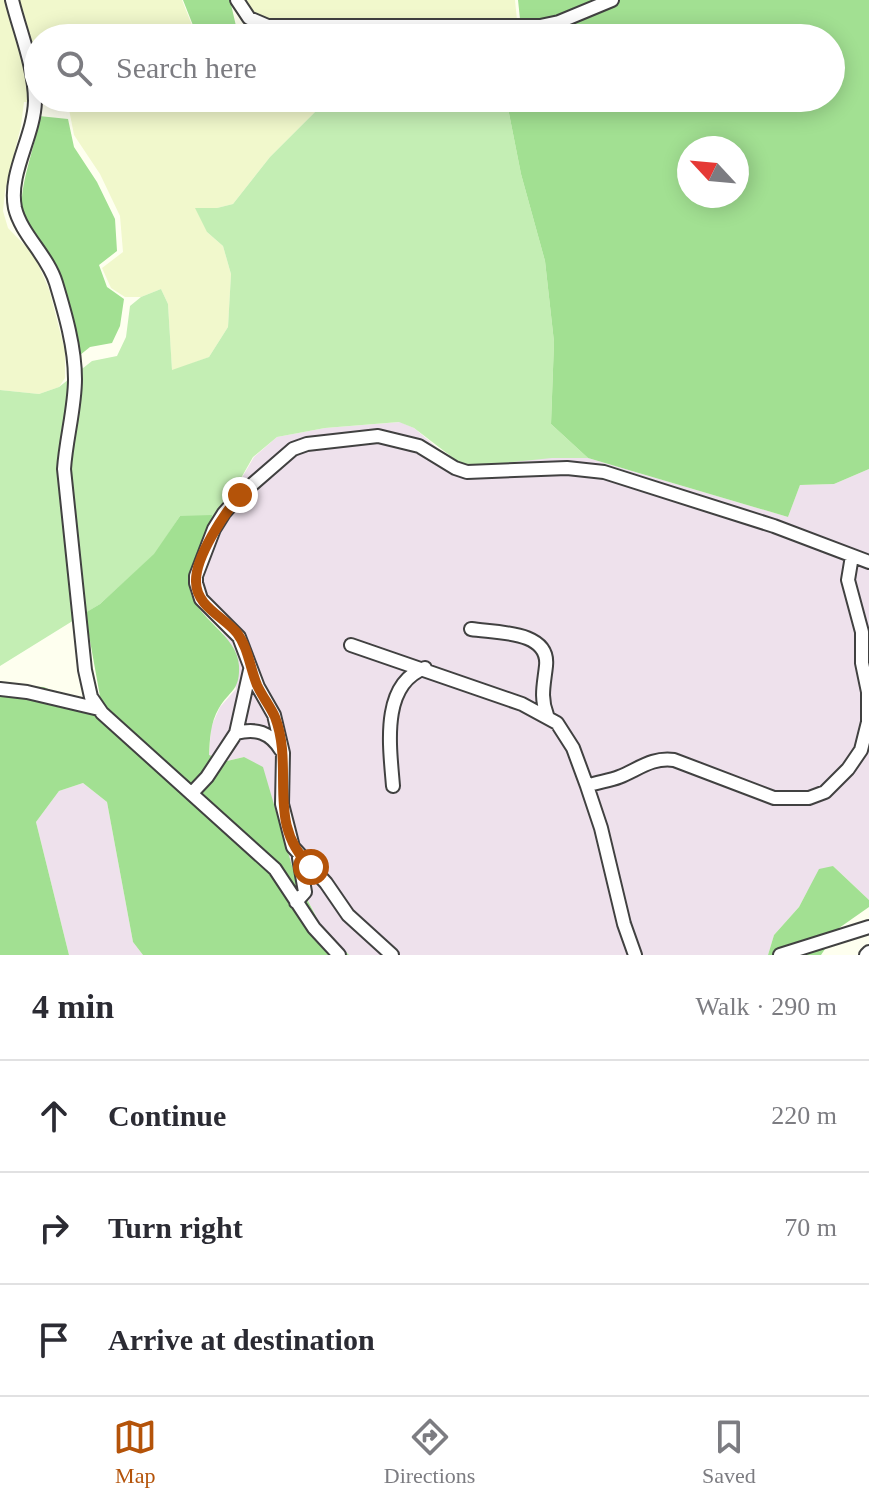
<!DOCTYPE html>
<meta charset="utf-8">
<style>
:root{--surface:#fff;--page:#f2f2f3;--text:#2b2b33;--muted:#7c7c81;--line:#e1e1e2;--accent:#b45309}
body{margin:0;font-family:Georgia,serif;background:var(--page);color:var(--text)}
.compass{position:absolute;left:677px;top:136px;width:72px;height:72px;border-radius:50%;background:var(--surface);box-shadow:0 4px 20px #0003;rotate:296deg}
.stop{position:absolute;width:24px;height:24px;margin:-18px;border:6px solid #b45309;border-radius:50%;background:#fff}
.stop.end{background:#b45309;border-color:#fff;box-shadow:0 2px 8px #0008}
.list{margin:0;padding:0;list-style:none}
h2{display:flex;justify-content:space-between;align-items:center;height:104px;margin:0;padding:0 32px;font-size:34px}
h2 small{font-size:26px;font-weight:400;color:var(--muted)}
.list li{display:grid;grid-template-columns:52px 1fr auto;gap:24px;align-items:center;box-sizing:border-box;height:112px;padding:0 32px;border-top:2px solid var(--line)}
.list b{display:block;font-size:30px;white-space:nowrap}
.list em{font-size:26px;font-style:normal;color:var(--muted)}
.icon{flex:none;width:44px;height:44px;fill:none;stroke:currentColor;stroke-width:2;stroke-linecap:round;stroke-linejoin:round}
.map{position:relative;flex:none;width:869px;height:955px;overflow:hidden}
.search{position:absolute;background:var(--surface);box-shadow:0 4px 20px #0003;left:24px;right:24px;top:24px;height:88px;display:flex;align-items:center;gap:20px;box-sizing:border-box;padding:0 28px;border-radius:44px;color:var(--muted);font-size:30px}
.sheet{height:440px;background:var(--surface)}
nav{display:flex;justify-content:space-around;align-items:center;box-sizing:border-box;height:112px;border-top:2px solid var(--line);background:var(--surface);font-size:22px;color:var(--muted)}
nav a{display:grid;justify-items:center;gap:4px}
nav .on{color:var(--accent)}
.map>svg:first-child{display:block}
.industrial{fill:#eee1ec}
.farmland{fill:#f1f8cc}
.green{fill:#c4eeb4}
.forest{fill:#a2e092;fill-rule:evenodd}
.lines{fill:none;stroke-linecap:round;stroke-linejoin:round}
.minor-casing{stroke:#414141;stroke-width:16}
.minor{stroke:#fff;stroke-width:12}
.route{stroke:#b45309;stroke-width:10}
</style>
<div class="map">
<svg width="869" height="955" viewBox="0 0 869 955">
<rect width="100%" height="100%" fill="#feffef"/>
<path class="industrial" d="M400 422 414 428 446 455 588 458 788 517 800 485 834 484 869 469V900L833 866 807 892 799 907 774 935 768 955H349L322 928 295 875 285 845 244 757 227 761 209 756 211 727 220 707 236 689 223 633 198 608 189 589 194 561 212 529 254 457 277 437 325 428Z
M83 783 107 802 133 942 143 955H69L36 822 59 791Z"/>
<path class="farmland" d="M0 0H182L197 38H38V98H329L270 157 233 204 217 208 207 232 223 246 231 274 228 327 209 357 172 371 168 304 161 289 141 297H125L111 288 102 268 123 252 120 216 100 174 74 135 68 104 24 102 21 126 5 191 3 211 8 228 34 255 49 289 65 351V378L59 387 39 394 0 390Z
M245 0H515L517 20 482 23 261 19 252 16Z
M246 32 282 35 376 34 377 38H248Z"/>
<path class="green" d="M378 32 480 38H378Z
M329 98H506L521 174 545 261 554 342 551 424 588 458H552L485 465 461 464 414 428 399 422 325 428 277 437 253 457 212 529 180 516 155 554 100 604 0 666V390L39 394 59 387 92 361 117 356 126 337 130 306 141 297 161 289 168 304 172 370 209 357 228 327 231 274 223 246 207 232 195 208H217L233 204 270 157Z"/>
<path class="forest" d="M183 0H230L236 26 246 32 248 38H198Z
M518 0H869V469L834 484 800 485 788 517 588 458 551 424 554 342 545 261 521 174 506 98H831V38H522ZM689 148H737V196H689Z
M39 116 68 119 74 147 97 182 115 219 117 251 99 265 107 287 124 299 120 326 112 343 90 347 75 359 72 336 22 214C19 181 36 149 39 116Z
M212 515C211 541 184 564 190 590 195 618 238 635 239 666 240 691 230 690 219 708 210 723 210 739 209 755L227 761 244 757 263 767 295 876 322 928 349 955H143L133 942 107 802 83 783 59 791 36 822 69 955H0V685L44 687 78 703 101 702 85 613 100 604 154 554 180 516Z
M833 866 869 900V907L839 928 821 955H768L774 935 799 907 819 869Z"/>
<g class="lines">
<g class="minor-casing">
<path id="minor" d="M12 0C20 32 35 68 35 101 34 137 8 173 15 208 21 234 48 256 56 283 65 313 75 347 75 379 75 408 66 439 64 469L85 670 91 697 102 713 275 869 314 928 339 955
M237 0 249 18 268 26H540L559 22 612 0
M471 629C495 633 550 630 546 666 544 685 540 697 547 715
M351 645 522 704 557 723 573 748 587 786 601 828 624 924 635 955
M0 689 27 692 99 709
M236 733 250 670
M393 786C390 748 380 684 425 668
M587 786C597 782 609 781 619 777 639 769 652 757 674 760L774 798H809L825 792 848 769 861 750 868 722V692L862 663V632L848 580 852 556
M192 793 207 777 236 733C256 728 270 732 281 750
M296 902 305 892 299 858
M392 955 348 915 326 883 293 847 282 804 283 753 274 715 258 687 239 637 201 599 196 583V576L214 529 224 513 240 495 293 449 307 444 378 436 419 446 455 468 467 472 567 468 604 472 774 526 869 562
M780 955 869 927
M866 955 869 952"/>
</g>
<use href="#minor" class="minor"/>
</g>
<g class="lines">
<path class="route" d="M240 495C224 514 195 557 196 582 196 606 224 617 237 633 248 647 250 668 257 685 262 696 270 706 275 717 295 770 265 824 311 867"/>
</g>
</svg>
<svg class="compass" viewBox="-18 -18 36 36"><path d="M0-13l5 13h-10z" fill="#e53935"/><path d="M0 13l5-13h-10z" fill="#7c7c81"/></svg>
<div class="stop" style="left:311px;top:867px"></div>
<div class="stop end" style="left:240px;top:495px"></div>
<div class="search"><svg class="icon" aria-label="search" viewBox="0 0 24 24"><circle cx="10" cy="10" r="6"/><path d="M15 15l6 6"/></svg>Search here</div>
</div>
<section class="sheet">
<h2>4 min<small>Walk · 290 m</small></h2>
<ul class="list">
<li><svg class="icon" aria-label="ahead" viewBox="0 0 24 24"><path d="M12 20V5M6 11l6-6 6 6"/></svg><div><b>Continue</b></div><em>220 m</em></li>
<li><svg class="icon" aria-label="right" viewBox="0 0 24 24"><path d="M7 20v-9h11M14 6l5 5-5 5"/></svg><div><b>Turn right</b></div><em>70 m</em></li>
<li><svg class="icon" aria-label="arrive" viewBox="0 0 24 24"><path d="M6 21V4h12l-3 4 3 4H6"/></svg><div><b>Arrive at destination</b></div></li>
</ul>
</section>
<nav>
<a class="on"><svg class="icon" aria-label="map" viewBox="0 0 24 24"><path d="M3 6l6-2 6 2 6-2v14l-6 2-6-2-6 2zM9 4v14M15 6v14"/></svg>Map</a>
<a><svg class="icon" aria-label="directions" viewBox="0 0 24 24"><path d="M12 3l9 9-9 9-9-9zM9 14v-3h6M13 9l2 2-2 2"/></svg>Directions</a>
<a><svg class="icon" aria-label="saved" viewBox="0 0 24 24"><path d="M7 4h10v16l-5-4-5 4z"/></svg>Saved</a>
</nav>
